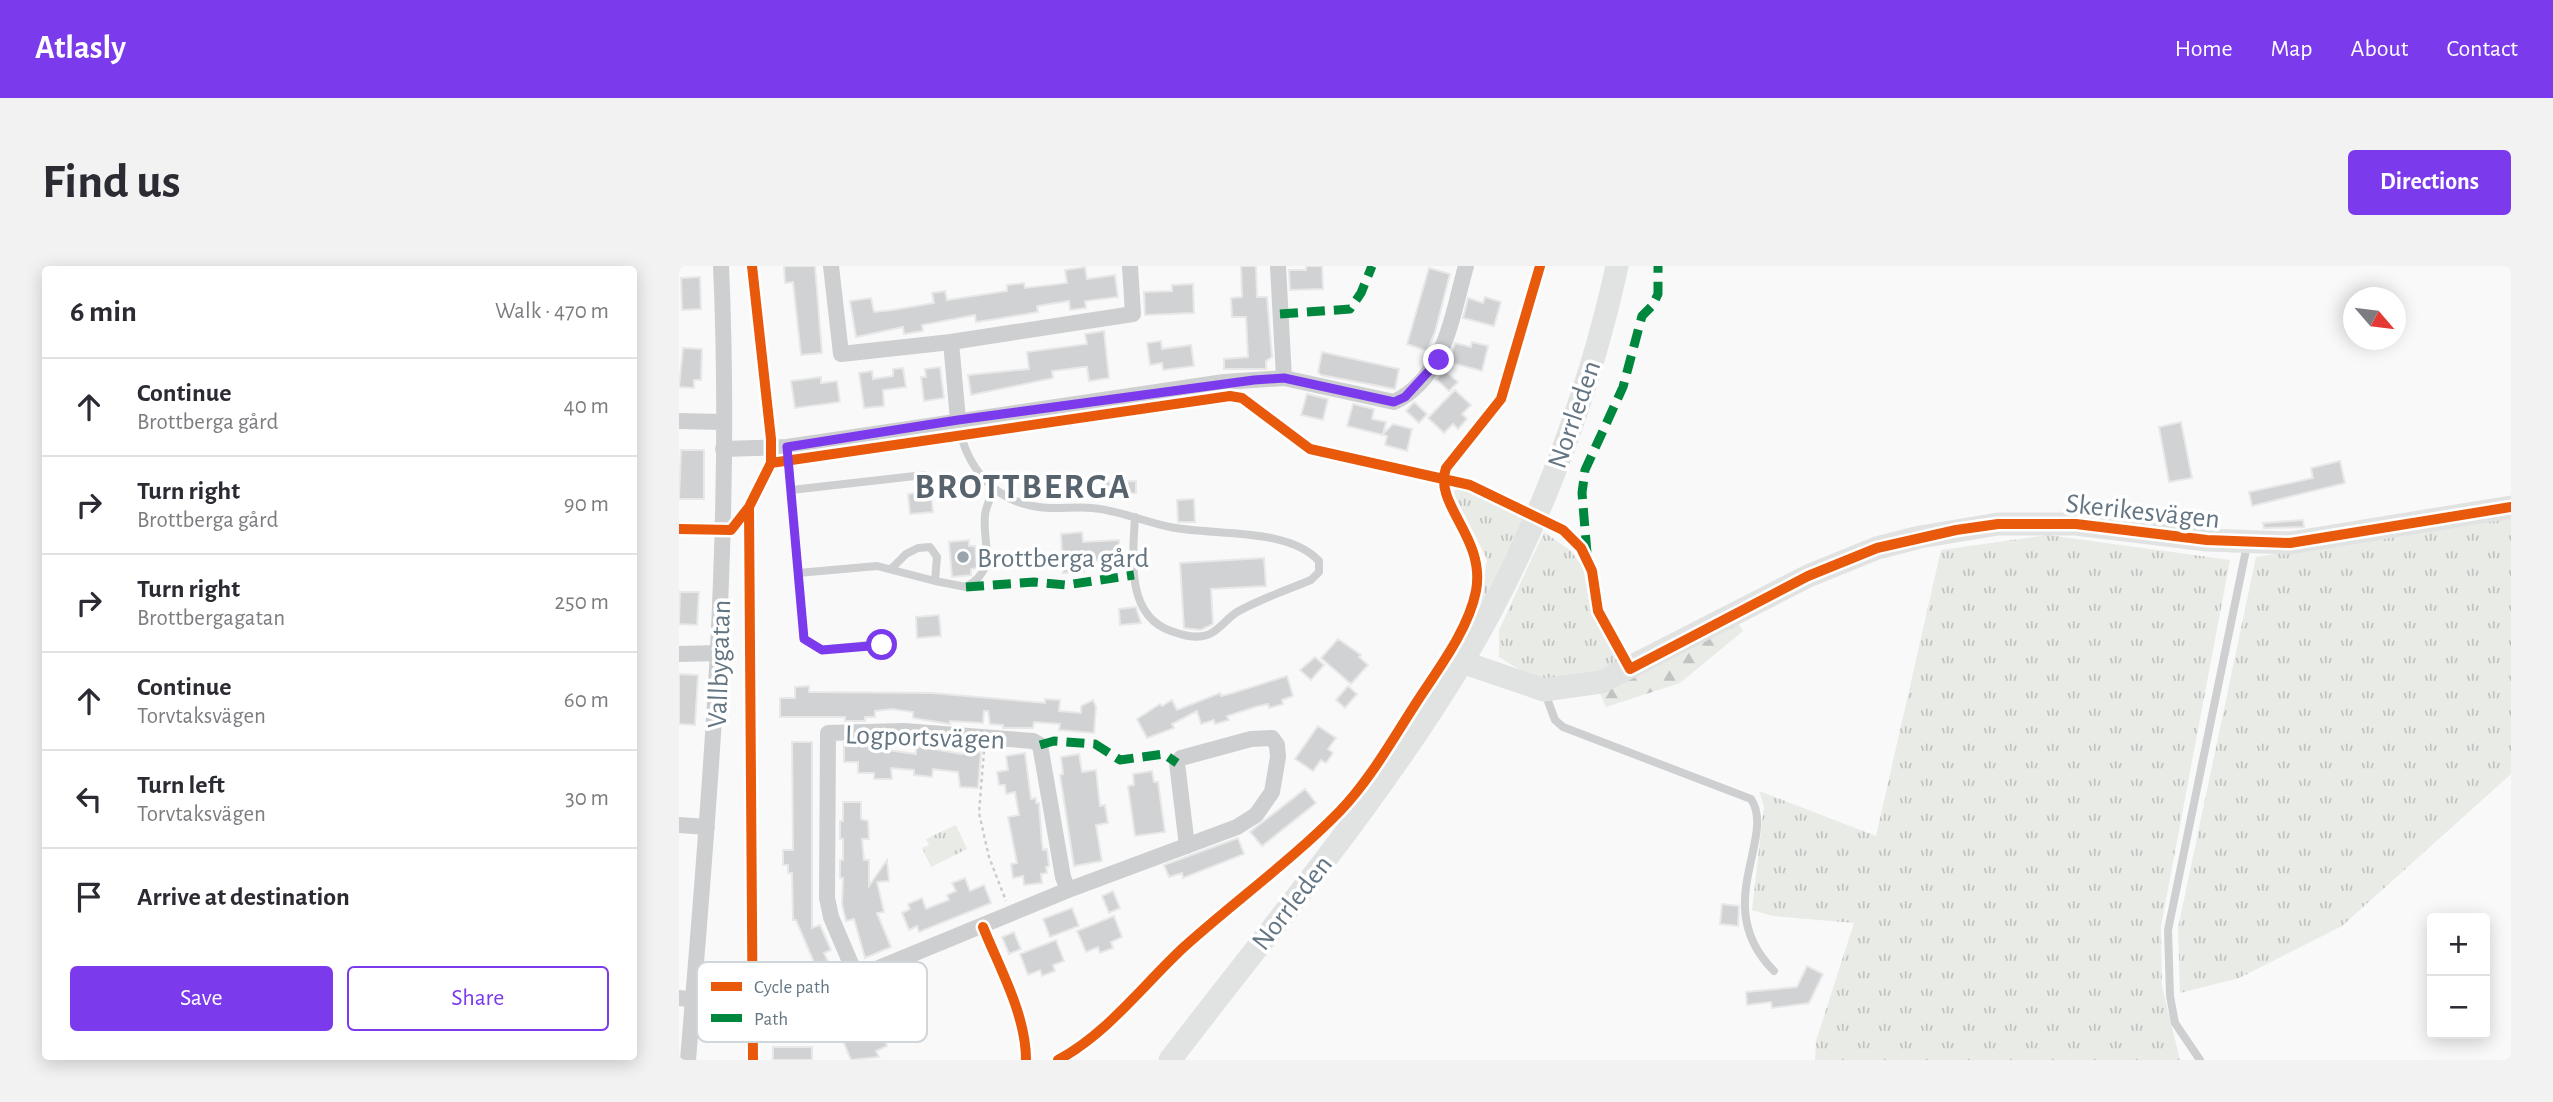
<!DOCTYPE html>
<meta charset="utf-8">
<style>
:root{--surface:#fff;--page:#f2f2f3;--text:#2b2b33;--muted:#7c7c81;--line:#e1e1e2;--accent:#7c3aed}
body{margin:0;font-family:"Alegreya Sans",sans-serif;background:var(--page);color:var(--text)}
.controls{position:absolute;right:21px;bottom:21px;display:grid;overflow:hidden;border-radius:7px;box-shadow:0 4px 18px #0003}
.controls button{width:63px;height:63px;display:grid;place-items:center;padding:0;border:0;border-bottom:2px solid var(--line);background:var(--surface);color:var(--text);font:35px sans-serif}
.compass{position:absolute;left:1664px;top:21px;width:63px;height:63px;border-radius:50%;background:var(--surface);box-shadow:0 4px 18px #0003;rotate:118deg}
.stop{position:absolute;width:21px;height:21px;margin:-16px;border:5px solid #7c3aed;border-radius:50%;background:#fff}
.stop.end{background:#7c3aed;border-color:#fff;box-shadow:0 2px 7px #0008}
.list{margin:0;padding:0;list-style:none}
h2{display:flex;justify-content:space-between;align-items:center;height:91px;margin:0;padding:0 28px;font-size:30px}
h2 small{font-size:23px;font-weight:400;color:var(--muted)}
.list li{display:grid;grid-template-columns:46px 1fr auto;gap:21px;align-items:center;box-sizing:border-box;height:98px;padding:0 28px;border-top:2px solid var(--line)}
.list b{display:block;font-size:26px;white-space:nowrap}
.list p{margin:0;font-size:23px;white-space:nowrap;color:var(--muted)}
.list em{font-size:23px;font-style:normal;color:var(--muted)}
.actions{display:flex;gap:14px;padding:21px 28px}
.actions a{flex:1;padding:16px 0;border:2px solid var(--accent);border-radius:7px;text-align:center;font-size:24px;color:var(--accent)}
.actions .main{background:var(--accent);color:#fff}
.icon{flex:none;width:38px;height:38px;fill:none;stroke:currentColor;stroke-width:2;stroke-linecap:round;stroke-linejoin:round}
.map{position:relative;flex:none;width:1832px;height:794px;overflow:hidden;border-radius:7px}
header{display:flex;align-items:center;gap:42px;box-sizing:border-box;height:98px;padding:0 35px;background:var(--accent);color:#fff}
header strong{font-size:33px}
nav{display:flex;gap:38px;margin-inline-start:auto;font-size:24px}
.intro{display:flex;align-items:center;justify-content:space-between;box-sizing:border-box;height:168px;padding:0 42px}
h1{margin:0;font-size:49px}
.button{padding:18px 32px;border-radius:7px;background:var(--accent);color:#fff;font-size:24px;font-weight:700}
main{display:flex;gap:42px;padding:0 42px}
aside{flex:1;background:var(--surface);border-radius:7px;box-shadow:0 4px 18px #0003}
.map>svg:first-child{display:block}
.grass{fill:url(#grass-tufts)}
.forest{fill:url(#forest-firs)}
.building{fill:#d0d2d3;stroke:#e8e8e8;stroke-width:2}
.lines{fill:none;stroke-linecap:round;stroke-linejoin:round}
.path{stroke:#cbcccd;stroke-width:2.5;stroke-dasharray:3.5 3.5;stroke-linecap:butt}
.lane{stroke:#cecfd0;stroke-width:8}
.street{stroke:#cecfd0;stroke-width:16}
.secondary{stroke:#e1e2e2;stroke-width:23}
.quiet{stroke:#00873e;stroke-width:9;stroke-dasharray:18 9;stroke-linecap:butt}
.cycleway-casing{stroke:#fff;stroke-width:15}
.cycleway{stroke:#e8590c;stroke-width:10}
.route{stroke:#7c3aed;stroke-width:9}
.poi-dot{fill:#99a4ac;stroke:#fff;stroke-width:2.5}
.labels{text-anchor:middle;stroke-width:7;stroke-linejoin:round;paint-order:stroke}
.street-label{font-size:28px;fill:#657683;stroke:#fff}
.poi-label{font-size:28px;fill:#657683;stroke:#fff;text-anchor:start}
.district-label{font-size:35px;font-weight:bold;letter-spacing:2px;fill:#57646e;stroke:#fff}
.key{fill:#fff;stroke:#d1d6da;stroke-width:2}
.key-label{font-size:19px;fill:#657683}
</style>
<header>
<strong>Atlasly</strong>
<nav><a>Home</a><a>Map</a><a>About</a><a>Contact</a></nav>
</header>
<div class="intro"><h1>Find us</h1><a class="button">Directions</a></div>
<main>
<aside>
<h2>6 min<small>Walk · 470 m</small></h2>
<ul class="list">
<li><svg class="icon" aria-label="ahead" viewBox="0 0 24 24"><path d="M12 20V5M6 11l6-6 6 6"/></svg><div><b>Continue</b><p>Brottberga gård</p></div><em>40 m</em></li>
<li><svg class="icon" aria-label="right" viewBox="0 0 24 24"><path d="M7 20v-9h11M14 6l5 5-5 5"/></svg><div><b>Turn right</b><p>Brottberga gård</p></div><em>90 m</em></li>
<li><svg class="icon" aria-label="right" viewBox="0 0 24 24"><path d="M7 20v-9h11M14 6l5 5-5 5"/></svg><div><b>Turn right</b><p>Brottbergagatan</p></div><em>250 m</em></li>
<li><svg class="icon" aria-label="ahead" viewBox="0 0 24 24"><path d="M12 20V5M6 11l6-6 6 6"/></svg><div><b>Continue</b><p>Torvtaksvägen</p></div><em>60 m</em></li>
<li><svg class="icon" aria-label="left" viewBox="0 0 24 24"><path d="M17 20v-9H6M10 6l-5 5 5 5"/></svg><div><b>Turn left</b><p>Torvtaksvägen</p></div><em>30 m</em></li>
<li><svg class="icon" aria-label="arrive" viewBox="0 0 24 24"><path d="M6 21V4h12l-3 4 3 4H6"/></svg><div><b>Arrive at destination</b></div></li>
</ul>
<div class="actions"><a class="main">Save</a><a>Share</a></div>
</aside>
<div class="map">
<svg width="1832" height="794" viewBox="0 0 1832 794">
<defs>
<pattern id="grass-tufts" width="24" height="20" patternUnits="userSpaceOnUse" patternTransform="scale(1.75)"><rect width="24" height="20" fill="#e8ebe6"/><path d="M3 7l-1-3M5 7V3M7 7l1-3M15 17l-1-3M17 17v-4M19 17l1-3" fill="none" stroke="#c0c3c0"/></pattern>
<pattern id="forest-firs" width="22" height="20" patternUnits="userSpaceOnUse" patternTransform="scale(1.75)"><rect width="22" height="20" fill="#e8ebe6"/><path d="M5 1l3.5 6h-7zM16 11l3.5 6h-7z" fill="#c0c3c0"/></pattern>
</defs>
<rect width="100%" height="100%" fill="#f9f9f9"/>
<path class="grass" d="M780 222 803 230 845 253 800 347 808 293 774 226Z
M1832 252V508L1663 660 1560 712 1501 727 1499 662 1577 291Z
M865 266 892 285 904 302 912 345 940 398 902 413 857 414 820 391V364Z
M1369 269 1551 294 1482 660 1483 720 1501 794H1136L1137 775 1175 657 1094 650 1073 644 1085 540 1080 525 1197 570 1262 284Z
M277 559 288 583 252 601 243 582 250 579 247 573Z"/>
<path class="forest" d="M1059 356 1064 365 1001 417 927 441 920 425Z"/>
<path class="building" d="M105 0H136L143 87 122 89 114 16 106 17Z
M562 0H577L578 31H588L593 91 587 95V103H545V93L569 91 567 51H553L552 32 563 31Z
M627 0H643L644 23 611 24 610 4H627Z
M406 1 408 13 436 9 439 31 406 35 407 42 391 44 390 35 358 40 359 46 317 53 297 56 296 49 243 59 244 65 225 68 224 61 177 71 171 35 192 32 195 46 214 44 255 37 253 27 266 25 268 34 328 25V19L345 17 346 22 388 17 386 4Z
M750 2 771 8 756 66 748 85 728 78Z
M21 11 22 43 3 44 2 12Z
M514 18 515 47 466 49 465 26 493 25V19Z
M806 31 822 36 815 60 784 52 789 32 804 37Z
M425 65 430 112 410 115 408 101H405L373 105 374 112 292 129 289 109 350 103 348 86 408 78 406 68Z
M482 75 483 83 512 79 515 100 484 104 483 97 471 99 468 77Z
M793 76 809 80 803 105 770 96 776 77 792 81Z
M4 82 23 83 22 114H15V122L0 121Z
M643 86 720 103 716 123 642 109 639 106Z
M261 101 265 132 245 135 242 111H247L246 103Z
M224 102 227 121 204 124 205 140 185 142 180 107 193 105 194 113 214 110V103Z
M765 104 779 116 770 125 757 113Z
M142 111V117L158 115 161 136 116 142 112 115Z
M776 124 792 139 783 148 788 153 779 163 774 158 765 167 749 152Z
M628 128 649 133 644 154 622 149Z
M735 136 748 148 740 157 727 145Z
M674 138 695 143 693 153 707 156 704 168 714 158 733 163 728 185 706 179 708 170 668 160Z
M1502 156 1513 212 1490 216 1480 161Z
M2 184H25V233H0Z
M1661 195 1666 217 1573 240 1570 226 1634 212 1632 202Z
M457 215V227L426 228V216Z
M252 225 254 246 231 248 229 228Z
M515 233 516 256H499L498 234Z
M1624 254 1625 261 1585 262 1584 257Z
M403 266 404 276 440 274 441 293 405 295V306L384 307 382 268Z
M290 274V280H296L298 302 292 303V309L273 311 270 276Z
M585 292 587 320 532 323 534 358 522 364 505 362 501 297Z
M1 326H20L18 359 0 358Z
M457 341 462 357 441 359 440 343Z
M260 349 262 370 238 372 237 351Z
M659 373 682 389 680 391 689 399 672 418 642 392Z
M636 391 645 399 632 414 621 404Z
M0 408 19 409 16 459 0 458Z
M608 410 614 430 603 434 604 438 590 442 589 438 576 441 548 450 550 454 536 458 535 454 522 458 518 445 493 458 495 462 468 472 458 453 481 438 483 440 493 434 498 444 541 427 542 430 554 427Z
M130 420V426L253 427 366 437V433L381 434 380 445 402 447V440L414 434 417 441 415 467 380 464 381 458 355 456 354 462H324V459L311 458 309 445H305L304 457 271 455V458L234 452V446L213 443 196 445V451H186V455H166V451H101V432H116V421Z
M669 420 678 428 666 442 657 434Z
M639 460 657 472 649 483 654 487 647 497 642 494 634 505 616 493Z
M113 476H133V662L141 659 152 684 145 687 149 695 137 701 117 654H114L113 607H109V599H104V584H114Z
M165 477H194V482L237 488V480L283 488 284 484 302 486 299 522 281 521 279 506 254 503 253 511 235 509V504L212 502 213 513H195V507H179V496H165Z
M346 487 352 533 357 532V537H360L363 578 364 584 368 583 370 600 367 601 368 607 362 608 363 617 345 619 344 610 334 612 332 598 338 597 329 551 340 549 336 526 327 528 326 519H320L318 506 329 504 327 490Z
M400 488 403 506 417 504 421 540 426 539 429 557 417 559 423 595 395 600 381 509 384 508 382 491Z
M473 505 475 516H479L486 566 456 570 449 520 455 519 454 508Z
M626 523 637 537 583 580 571 566Z
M164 536H182V553L189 555 190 573H183L185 594H190V620L208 594 210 615 198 616 205 646 198 647 212 681 186 692 175 653 167 655 163 638 164 612H161V594H164V573H161V555H164Z
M559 572 565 588 504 612 503 607 490 611 485 599Z
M286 612 291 625 305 619 312 637 240 666 238 660 230 664 223 647 231 643 229 638 243 632 247 643 270 634 268 629 277 625 273 617Z
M434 625 441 642 430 647 423 630Z
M1043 638 1060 640 1059 660 1041 658Z
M393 642 400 660 371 671 364 653Z
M435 650 443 671 432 676 434 682 421 687 419 681 407 686 398 665Z
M335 666 342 683 330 688 323 671Z
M377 674 385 695 374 699 376 705 363 710 361 704 349 709 341 688Z
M1128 700 1144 708 1130 737 1093 742 1092 736 1068 739 1067 726 1118 721Z
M200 760 208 780 197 785 200 791 172 794 164 775Z
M94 781H133V794H94Z"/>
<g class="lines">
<path class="path" d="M305 485 300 547 310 591 327 635"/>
<path class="lane" d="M279 154C285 198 313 235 360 241 377 244 396 240 413 242 440 244 465 256 491 261 535 270 609 261 640 295V306L632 314C608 324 581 333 558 346 548 352 539 366 528 369 516 373 503 369 492 365 446 349 454 290 456 251
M108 181 125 373 143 384 214 376
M112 224 245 209
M119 307 198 300 256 315 258 291 251 281 239 282 227 288 212 303
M256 315 287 321C320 302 303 280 306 249 307 240 312 231 315 222
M866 427 876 454 884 461 1072 533C1098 572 1030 640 1095 705
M1521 794 1496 757 1491 730 1489 664 1568 279"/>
<path class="street" d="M152 0 162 88 272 76 454 48 451 0
M599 0 605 112 715 136C766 112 773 49 787 0
M272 76 279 154
M0 155 43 156
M44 183 108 181 545 116 605 112
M0 388 40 387
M0 559 28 561
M178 712 152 651 148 632 149 467 225 465 354 475 361 479 384 611 389 624
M0 732 77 741 127 732 389 624 558 561 577 549 593 526 599 491 598 479 593 472 572 473 502 492 498 497 508 580
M9 794C31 530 54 265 42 0"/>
<path class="secondary" d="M783 396 865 424 922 416 1129 310 1198 282 1241 271 1319 258H1397L1528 274 1611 277 1832 241
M491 794C590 664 697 538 782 398 853 280 909 134 938 0"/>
<path class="quiet" d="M601 48 671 43 682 27 693 0
M908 287 903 227 906 204 944 121 963 50 973 40 979 28V0
M287 321 355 316 387 319 455 309
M361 479 375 475 416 478 441 494 485 488 498 497"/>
<g class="cycleway-casing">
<path id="cycleway" d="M92 197 551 130 563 132 631 183 791 219 884 264 902 282 913 305 919 345 951 403 1129 310 1198 282 1277 264 1319 258H1397L1528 274 1611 277 1832 241
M70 241 74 794
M0 263 52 264 70 241 92 197V173L73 0
M304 661C321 703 347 749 347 794
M379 794C429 767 464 719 505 681 556 635 612 595 661 545 693 512 717 467 743 428 763 398 790 361 797 325 807 271 754 239 767 202L822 133 861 0"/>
</g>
<use href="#cycleway" class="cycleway"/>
</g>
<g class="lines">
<path class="route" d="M203 379 143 384 125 373 108 181 279 154 575 114 605 112 715 136 726 131 760 94"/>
</g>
<circle class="poi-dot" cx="284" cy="291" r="7"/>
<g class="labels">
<g class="street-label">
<text transform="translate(894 148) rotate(-71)" y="10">Norrleden</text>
<text transform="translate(1464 244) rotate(6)" y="10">Skerikesvägen</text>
<text transform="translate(39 398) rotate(-88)" y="10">Vallbygatan</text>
<text transform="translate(246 470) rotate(2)" y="10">Logportsvägen</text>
<text transform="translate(612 636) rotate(-52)" y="10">Norrleden</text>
</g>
<g class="poi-label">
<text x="298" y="301">Brottberga gård</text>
</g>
<g class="district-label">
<text x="344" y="232">BROTTBERGA</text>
</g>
</g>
<rect x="18" y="696" width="230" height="80" rx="10" class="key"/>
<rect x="32" y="716" width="31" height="9" fill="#e8590c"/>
<rect x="32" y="748" width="31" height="8" fill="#00873e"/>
<g class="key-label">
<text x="75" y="727">Cycle path</text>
<text x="75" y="759">Path</text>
</g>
</svg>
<div class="controls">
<button>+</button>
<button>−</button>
</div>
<svg class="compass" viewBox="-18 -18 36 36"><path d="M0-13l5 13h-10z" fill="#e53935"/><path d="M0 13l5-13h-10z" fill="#7c7c81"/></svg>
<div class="stop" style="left:203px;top:379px"></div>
<div class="stop end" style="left:760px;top:94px"></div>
</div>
</main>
